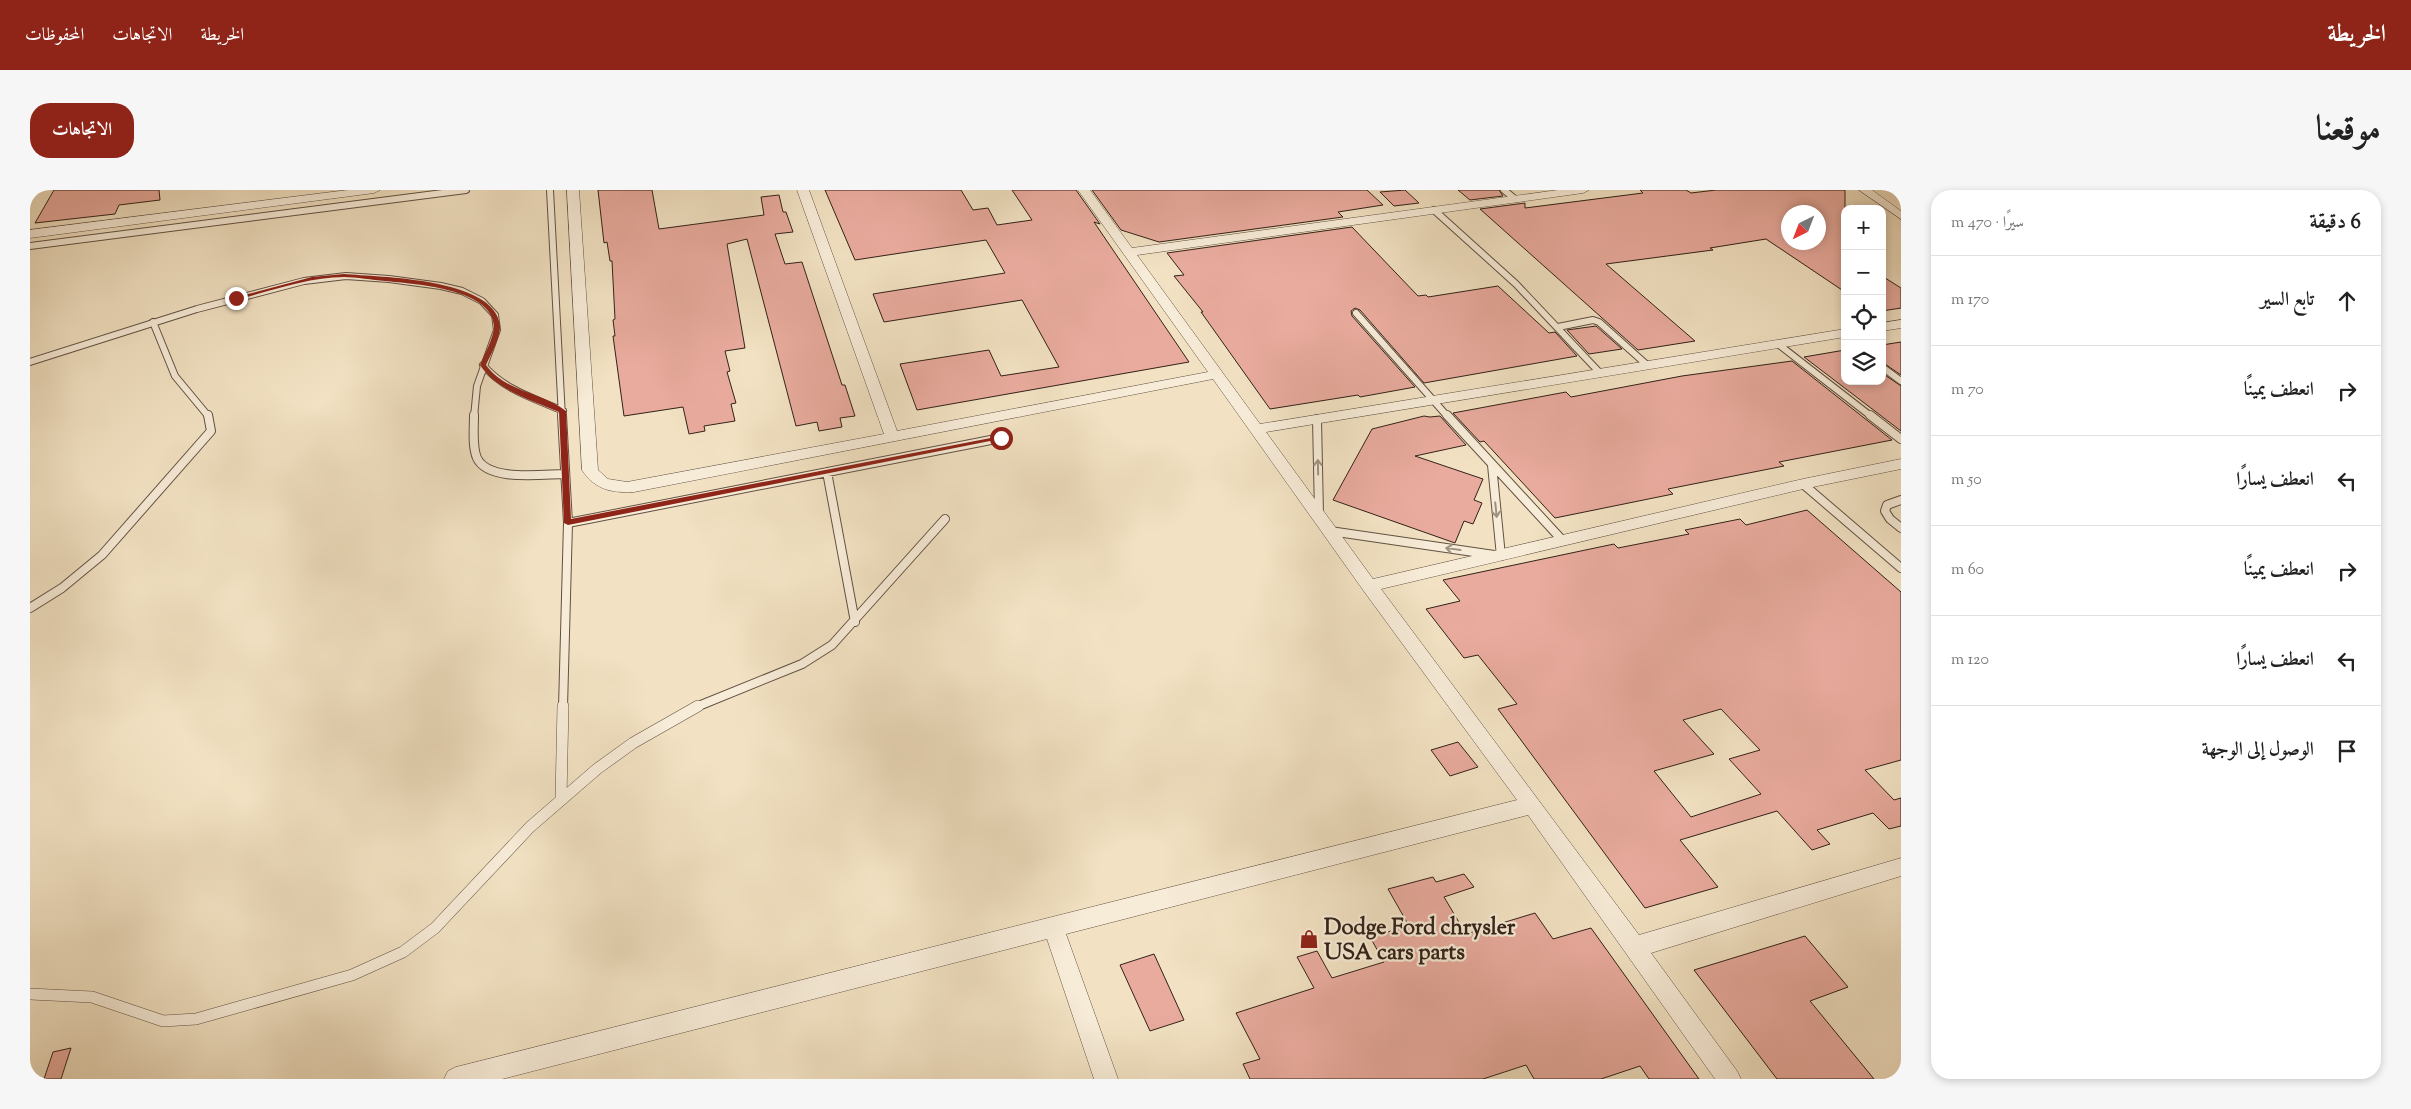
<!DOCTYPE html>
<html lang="ar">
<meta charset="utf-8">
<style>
:root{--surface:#fff;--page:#f6f6f6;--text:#222;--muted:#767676;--line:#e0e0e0;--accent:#8f2418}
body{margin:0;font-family:"Sorts Mill Goudy",Amiri,serif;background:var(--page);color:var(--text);direction:rtl}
.controls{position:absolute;right:15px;top:15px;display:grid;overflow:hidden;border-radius:10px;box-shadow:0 2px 8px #0003}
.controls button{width:45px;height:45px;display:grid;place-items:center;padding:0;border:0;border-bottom:1px solid var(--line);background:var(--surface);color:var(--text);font:25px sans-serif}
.compass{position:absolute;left:1751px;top:15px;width:45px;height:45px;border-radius:50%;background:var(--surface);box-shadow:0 2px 8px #0003;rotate:222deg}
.stop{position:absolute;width:15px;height:15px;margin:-11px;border:4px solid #8f2418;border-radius:50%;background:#fff}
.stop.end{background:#8f2418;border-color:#fff;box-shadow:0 1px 5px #0008}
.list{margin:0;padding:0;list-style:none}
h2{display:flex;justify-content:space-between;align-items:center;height:65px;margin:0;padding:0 20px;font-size:21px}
h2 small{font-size:16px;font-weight:400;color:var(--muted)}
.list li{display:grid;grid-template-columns:32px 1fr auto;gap:15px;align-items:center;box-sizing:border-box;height:90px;padding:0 20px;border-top:1px solid var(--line)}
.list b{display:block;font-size:19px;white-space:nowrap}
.list em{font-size:16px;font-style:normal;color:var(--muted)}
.icon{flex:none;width:28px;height:28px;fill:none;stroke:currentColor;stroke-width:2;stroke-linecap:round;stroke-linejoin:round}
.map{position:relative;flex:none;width:1871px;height:889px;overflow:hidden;direction:ltr;border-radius:20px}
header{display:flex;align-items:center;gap:30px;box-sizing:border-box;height:70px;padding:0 25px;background:var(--accent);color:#fff}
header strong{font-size:24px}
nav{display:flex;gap:28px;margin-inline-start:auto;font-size:18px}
.intro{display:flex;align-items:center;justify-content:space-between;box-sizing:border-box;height:120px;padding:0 30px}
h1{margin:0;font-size:35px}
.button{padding:12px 22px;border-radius:20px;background:var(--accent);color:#fff;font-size:18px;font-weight:700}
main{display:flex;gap:30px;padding:0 30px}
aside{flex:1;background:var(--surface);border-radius:20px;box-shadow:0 2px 8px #0003}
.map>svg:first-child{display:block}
.building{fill:#e9ab9e;stroke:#322118;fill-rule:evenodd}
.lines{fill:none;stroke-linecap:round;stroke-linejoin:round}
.lane-far2-casing{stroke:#625143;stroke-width:8}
.lane-far1-casing{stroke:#625143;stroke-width:10}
.lane-casing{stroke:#625143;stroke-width:12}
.street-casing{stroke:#625143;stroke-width:1}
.lane-far2{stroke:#f7ecd8;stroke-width:6}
.lane-far1{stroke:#f7ecd8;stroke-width:8}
.lane{stroke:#f7ecd8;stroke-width:11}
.street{fill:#f7ecd8;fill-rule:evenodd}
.oneway{stroke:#9e9182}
.route{fill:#8f2418}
.labels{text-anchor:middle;stroke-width:4.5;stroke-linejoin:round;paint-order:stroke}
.near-poi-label{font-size:22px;font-weight:bold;fill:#322118;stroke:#f7ecd8;text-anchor:start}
</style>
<header>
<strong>الخريطة</strong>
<nav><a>الخريطة</a><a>الاتجاهات</a><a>المحفوظات</a></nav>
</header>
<div class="intro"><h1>موقعنا</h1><a class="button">الاتجاهات</a></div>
<main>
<aside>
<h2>6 دقيقة<small>سيرًا · 470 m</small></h2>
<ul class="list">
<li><svg class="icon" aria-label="ahead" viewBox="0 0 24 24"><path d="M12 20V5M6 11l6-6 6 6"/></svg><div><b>تابع السير</b></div><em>170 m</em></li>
<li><svg class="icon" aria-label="right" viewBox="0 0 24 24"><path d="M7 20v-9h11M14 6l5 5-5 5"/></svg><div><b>انعطف يمينًا</b></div><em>70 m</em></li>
<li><svg class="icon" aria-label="left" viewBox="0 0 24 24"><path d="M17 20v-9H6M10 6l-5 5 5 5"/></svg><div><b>انعطف يسارًا</b></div><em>50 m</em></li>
<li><svg class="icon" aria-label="right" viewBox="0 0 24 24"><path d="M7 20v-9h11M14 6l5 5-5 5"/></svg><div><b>انعطف يمينًا</b></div><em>60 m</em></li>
<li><svg class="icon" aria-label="left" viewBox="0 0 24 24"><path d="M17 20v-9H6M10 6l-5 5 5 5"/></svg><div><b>انعطف يسارًا</b></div><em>120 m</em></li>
<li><svg class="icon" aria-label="arrive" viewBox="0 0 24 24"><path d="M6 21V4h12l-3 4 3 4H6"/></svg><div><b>الوصول إلى الوجهة</b></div></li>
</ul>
</aside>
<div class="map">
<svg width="1871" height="889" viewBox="0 0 1871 889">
<rect width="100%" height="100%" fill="#f2e2c3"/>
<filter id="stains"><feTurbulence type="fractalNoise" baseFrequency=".004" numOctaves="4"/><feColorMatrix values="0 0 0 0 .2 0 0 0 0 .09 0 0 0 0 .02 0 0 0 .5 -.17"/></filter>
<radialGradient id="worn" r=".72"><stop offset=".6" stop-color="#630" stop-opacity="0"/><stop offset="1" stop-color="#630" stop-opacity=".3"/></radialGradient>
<path class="building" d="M24 0H129L130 10 89 15 85 24 5 33Z
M568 0H622L629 39 734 25 731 7 749 5 753 22H756L763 42 745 44 755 74 772 72 812 195H815L825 226 810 228 812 237 789 241 787 232 766 236 717 49 697 54 715 158 695 161 700 181 697 182 706 213 701 214 705 231 674 236 675 241 659 244 653 217 594 226 583 146H585L583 130 585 129 582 71H580L577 52 574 53Z
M795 0H931L943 20 958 18 967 35 1002 30 982 0H1046L1070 34 1064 32 1159 172 887 220 870 174 959 160 971 186 1029 177 992 110 854 132 843 104 975 83 956 50 825 70Z
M1062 0H1337L1353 15 1308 22 1313 27 1129 52 1091 40Z
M1375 0 1389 13 1364 16 1350 2Z
M1428 0H1469L1473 6 1440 10Z
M1610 0H1656L1661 3 1686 0H1815V102L1736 49 1680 58 1683 60 1576 74 1665 151 1608 160 1450 19 1495 13V18L1613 3ZM1758 22H1788V52H1758Z
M1322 37 1388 106 1396 105 1398 107 1468 96 1519 143 1525 142 1547 166 1394 193 1330 120 1325 118 1321 121 1322 126 1385 197 1330 207 1328 205 1240 219 1171 122H1173L1144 86 1154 85 1137 63Z
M1852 86 1871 98V118L1852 121Z
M1566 136 1592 159 1559 164 1537 140Z
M1871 152V185L1852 172V155Z
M1815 160V191H1852V183L1871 196V241L1774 167Z
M1762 171 1862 250 1749 272 1754 276 1638 299 1643 304 1525 328 1454 251 1450 252 1423 223 1536 202 1541 207 1652 186Z
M1394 226 1400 227 1410 226 1436 255 1385 266 1453 289 1444 310 1452 313 1443 334 1434 331 1425 353 1303 310 1342 239Z
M1777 320 1871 402V570L1835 580 1864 610 1871 608V636L1859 639 1843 623 1787 640 1800 654 1782 660 1747 621 1650 650 1688 697 1615 718 1468 519 1487 514 1448 465 1434 468 1396 419 1430 411 1413 390 1584 354 1588 358 1659 344 1655 340 1710 329 1716 335ZM1691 519 1730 560 1699 569 1731 604 1661 627 1624 581 1684 564 1653 530Z
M1428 552 1448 577 1420 586 1401 560Z
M1434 684 1444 697 1414 707 1436 744 1505 723 1523 749 1561 738 1669 889H1619L1610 876 1571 889H1504L1496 875 1453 889H1220L1213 874 1230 869 1206 823 1284 798 1267 767 1287 761 1302 788 1354 772 1340 747 1379 736 1358 699 1403 687 1406 692Z
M1775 746 1818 797 1780 811 1844 889H1747L1664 780Z
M1124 764 1154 830 1120 841 1090 775Z
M41 858 31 889H14L23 862Z"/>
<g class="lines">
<g class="lane-far2-casing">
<path id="lane-far2" d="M520 0 532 227
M1474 0 1485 9
M1404 20 1486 94 1570 183
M0 56 436 0
M1326 123 1418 227
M123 132 145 186 179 227
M1528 137 1563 130 1569 132 1617 175
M1748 154 1842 227
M0 172 167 119 274 91 316 86 359 89 411 96 432 101 452 111 465 125 467 140 447 196 444 227
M453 175C474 200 504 208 533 221
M1852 177 1871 191"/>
</g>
<g class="lane-far1-casing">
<path id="lane-far1" d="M444 225C444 238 442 257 447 268 458 292 513 284 535 284
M532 225 538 333 533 517
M1417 225 1533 351
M1840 225 1871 249
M1287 229 1289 324
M797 282 825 432
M1773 294 1871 378
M1871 310 1857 315 1855 321 1860 329 1871 338
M538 333 971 248
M1300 341 1471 366 1462 275
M0 418 32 398 72 365 181 241 178 225
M666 517 772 474 802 455 915 329"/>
</g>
<g class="lane-casing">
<path id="lane" d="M531 608 533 516
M0 804 62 807 133 831 166 829 322 785 373 762 405 738 500 637 567 579 603 553 668 516"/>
</g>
<g class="street-casing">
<path id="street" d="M318 0H350L344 3 0 48V40Z
M537 0H549L568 280 578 289 597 292 854 244 767 0H779L867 241 1178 182 1048 0H1060L1102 58 1528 0H1559L1553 3 1107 65 1230 234 1815 139V147L1236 242 1343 389 1773 289 1871 269V279L1773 299 1351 399 1609 745 1871 668V686L1621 763 1707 881 1711 889H1685L1498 625 1036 744 1088 889H1064L1017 749 472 889H414L418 881 426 877 1487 610 1333 400 1183 189 604 302C582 303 565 300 552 280Z
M1829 0H1842L1871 21V29Z
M1871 130V138L1852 141V133Z"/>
</g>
<use href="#lane-far2" class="lane-far2"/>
<use href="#lane-far1" class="lane-far1"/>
<use href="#lane" class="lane"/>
<use href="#street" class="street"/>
</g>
<defs><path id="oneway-shaft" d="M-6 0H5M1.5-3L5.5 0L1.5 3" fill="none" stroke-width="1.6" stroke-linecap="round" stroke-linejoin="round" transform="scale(1.25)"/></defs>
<g class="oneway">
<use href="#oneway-shaft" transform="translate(1288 277) rotate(-91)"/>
<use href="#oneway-shaft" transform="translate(1466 320) rotate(84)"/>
<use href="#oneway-shaft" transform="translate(1423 359) rotate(-172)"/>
</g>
<path class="route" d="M314 84C349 87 465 88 470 135 471 147 461 164 456 175 475 202 512 202 536 221L541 329 971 246 975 248 538 335 534 333 529 222C502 210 467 201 450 175 454 164 464 148 464 136 462 98 383 94 355 91 342 90 327 87 314 87 278 87 241 101 206 110L203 108 282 87Z"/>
<defs>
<g id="shop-bare" transform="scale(1.5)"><path d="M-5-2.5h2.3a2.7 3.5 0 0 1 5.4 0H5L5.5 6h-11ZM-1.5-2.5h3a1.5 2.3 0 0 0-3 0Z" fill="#8f2418" stroke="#f7ecd8" stroke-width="2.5" paint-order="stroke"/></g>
</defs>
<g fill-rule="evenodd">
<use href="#shop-bare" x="1279" y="749"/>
</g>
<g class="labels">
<g class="near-poi-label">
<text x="1294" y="744">Dodge Ford chrysler<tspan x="1294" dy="25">USA cars parts</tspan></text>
</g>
</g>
<rect width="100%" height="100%" filter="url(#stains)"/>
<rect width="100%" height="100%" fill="url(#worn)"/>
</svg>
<div class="controls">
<button>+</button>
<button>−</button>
<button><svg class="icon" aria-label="locate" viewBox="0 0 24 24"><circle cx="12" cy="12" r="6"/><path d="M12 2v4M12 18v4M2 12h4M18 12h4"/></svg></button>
<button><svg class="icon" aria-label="layers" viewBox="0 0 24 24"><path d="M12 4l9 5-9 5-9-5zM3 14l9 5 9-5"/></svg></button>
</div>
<svg class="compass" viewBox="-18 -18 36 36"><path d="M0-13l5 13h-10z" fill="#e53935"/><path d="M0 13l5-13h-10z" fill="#767676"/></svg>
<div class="stop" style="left:971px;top:248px"></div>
<div class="stop end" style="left:206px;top:108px"></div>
</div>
</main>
